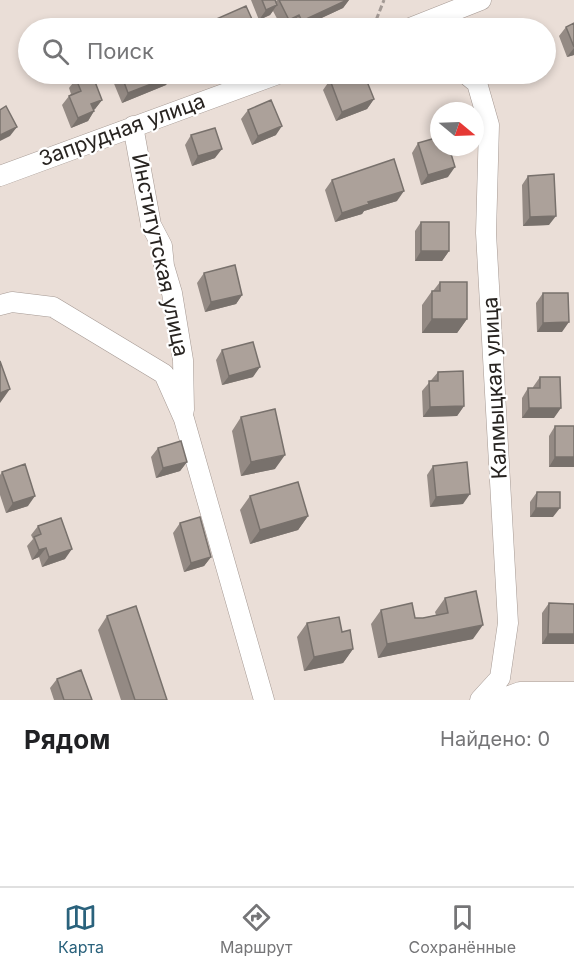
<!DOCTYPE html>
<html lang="ru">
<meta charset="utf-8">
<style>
:root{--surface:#fff;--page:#f2f2f2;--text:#202124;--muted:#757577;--line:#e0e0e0;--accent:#2a627c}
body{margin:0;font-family:Inter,sans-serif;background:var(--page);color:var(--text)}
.compass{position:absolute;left:430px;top:102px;width:54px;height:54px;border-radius:50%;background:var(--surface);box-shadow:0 3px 9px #0003;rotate:109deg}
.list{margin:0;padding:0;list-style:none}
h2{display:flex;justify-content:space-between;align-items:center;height:78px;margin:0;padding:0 24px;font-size:26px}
h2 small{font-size:20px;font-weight:400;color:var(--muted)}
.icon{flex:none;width:33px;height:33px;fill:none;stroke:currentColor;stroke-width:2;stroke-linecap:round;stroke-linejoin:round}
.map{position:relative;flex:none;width:574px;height:700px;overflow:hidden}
.search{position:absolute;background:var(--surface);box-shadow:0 3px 9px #0003;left:18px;right:18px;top:18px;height:66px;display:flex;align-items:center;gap:15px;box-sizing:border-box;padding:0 21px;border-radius:33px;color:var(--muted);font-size:22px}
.sheet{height:186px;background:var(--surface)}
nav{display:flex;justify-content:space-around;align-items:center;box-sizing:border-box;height:84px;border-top:2px solid var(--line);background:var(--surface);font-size:16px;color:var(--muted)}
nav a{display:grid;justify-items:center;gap:3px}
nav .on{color:var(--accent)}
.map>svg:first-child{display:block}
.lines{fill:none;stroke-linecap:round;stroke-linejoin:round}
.minor-casing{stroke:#a59993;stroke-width:21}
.path{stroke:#a39a95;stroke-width:3;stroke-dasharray:6 3;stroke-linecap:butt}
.minor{stroke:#fff;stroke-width:20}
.wall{fill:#948a84}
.shaded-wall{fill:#78716c}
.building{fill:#aca19a;stroke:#78716c;stroke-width:1.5}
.labels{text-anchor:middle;stroke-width:4.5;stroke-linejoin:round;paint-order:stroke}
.street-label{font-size:21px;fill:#282421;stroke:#fff}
</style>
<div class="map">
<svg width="574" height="700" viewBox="0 0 574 700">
<rect width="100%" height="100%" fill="#eaded7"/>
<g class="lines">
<g class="minor-casing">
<path id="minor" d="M410 28 481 0
M466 74 477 83 489 125 486 233 508 623 500 678 480 700
M133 126 151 225 162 246 164 266 172 293 183 360 184 410
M0 176 278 74
M0 305 12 302 53 307 164 374 184 419 264 700
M498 700 520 692H574"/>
</g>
<path class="path" d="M373 28 384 0"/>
<use href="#minor" class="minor"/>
</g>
<path class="wall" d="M251 0H275L276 1 277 0H349L343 8 300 28H294L292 24 284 28H282L273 11 270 15 259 20Z
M214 20 256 28H208Z
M574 23V55L567 57 559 36 566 27Z
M110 74H172L166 85 122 103Z
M76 79 102 100 95 109 94 110V111L88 121 71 128 62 105 69 96 71 94 69 88Z
M330 80 374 99 367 109 336 121 323 90Z
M248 110 276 135 252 145 241 119Z
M191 135 215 158 192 166 185 145Z
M418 143 448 177 421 185 412 153Z
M528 176 549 225 523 226 522 185Z
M332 180 397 201 364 211 362 214 335 222 325 190Z
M421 222 449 251 442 261H415V231Z
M204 273 242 295 236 304 205 312 197 283Z
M440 282 467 319 457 333H422V305L432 291H433Z
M543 293 562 332H537L536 303Z
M222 350 253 377 222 385 216 360Z
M438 372 464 406 457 416 423 417 422 391Z
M540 377 554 418H522V398L528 388H533V387Z
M241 417 275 469 241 476 232 431Z
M555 426H574V467H549V436Z
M158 448 187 462 180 471 156 478 151 457Z
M433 466 463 504 430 507 427 475Z
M2 472 28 506 6 513 0 495V475Z
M537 492 553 517H530V502Z
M250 496 308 516 298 530 250 544 240 510Z
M180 523 211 557 204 566 184 572 173 533Z
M38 526 65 559 42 567 39 557 32 560 27 546 33 539 31 535Z
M445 598 473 639 378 658 371 624 381 610 415 618H423L436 615 435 612Z
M549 603 574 604V644H542V613Z
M107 616 167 700H121L98 630Z
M307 623 342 632 353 649 343 663 304 671 297 637Z
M57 679 92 700H54L50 688Z"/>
<path class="shaded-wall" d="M347 0H349L343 8 300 28H297L302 21Z
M277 5 270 15 259 20 266 10Z
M299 15 292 24 283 28 289 20Z
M574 48V55L567 57Z
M172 76 166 85 122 103 128 93Z
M374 99 367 109 336 121 342 112Z
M102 100 95 109 85 114 91 104Z
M94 111 88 121 71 128 78 118Z
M282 126 276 135 252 145 258 136Z
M17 127 10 136 0 141V135Z
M222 149 215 158 192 166 198 156Z
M455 167 448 177 421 185 428 175Z
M404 191 397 201 364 211 362 214 335 222 342 213 368 202Z
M556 216 549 225 523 226 530 217Z
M421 251H449L442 261H415Z
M242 295 236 304 205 312 211 302Z
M432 319H467L457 333H422Z
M569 322 562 332H537L543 323Z
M260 367 253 377 222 385 229 376Z
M10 389 0 403V393Z
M464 406 457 416 423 417 430 407Z
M529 408H561L554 418H522Z
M285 455 275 469 241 476 251 462Z
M555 457H574V467H549Z
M187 462 180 471 156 478 163 468Z
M470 494 463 504 430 507 436 497Z
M35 496 28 506 6 513 13 503Z
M536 508H560L553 517H530Z
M308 516 298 530 250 544 260 530Z
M46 548 39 557 32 560 39 550Z
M72 549 65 559 42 567 49 557Z
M211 557 204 566 184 572 191 563Z
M483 625 473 639 378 658 387 644Z
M548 634H574V644H542Z
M353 649 343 663 304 671 314 657Z"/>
<path class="building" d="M262 0H275L277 5 266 10Z
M279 0H347L302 21 299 15 289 20Z
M246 6 256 28H218L214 20Z
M574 23V47L566 27Z
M88 74H92L102 100 91 104 94 111 78 118 69 96 81 91 76 79Z
M121 74H172V76L128 93Z
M348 74H364L374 99 342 112 330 80Z
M271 100 282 126 258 136 248 110Z
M6 106 17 127 0 135V110Z
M215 128 222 149 198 156 191 135Z
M439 137V147H449L455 167 428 175 418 143Z
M394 159 404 191 368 202 369 204 342 213 332 180Z
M554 174 556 216 530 217 528 176Z
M421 222H449V251H421Z
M235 265 242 295 211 302 204 273Z
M440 282H467V319H432V291H440Z
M543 293H568L569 322 543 323Z
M253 342 260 367 229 376 222 350Z
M0 361 10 389 0 393Z
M463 371 464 406 430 407 429 381H438V372Z
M540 377H560L561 408H529L528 388H540Z
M275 409 285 455 251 462 241 417Z
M555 426H574V457H555Z
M181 441 187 462 163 468 158 448Z
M467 462 470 494 436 497 433 466Z
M25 464 35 496 13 503 2 472Z
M298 482 308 516 260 530 250 496Z
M537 492H560V508H536Z
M200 517 211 557 191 563 180 523Z
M61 518 72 549 49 557 46 548 39 550 34 537 41 534 38 526Z
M476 591 483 625 387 644 381 610 412 603 415 618H423L448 613 445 598Z
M549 603 574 604V634H548Z
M136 606 167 700H135L107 616Z
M339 617 342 632 350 630 353 649 314 657 307 623Z
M81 670 92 700H64L57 679Z"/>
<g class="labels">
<g class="street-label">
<text transform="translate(122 130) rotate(-20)" y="7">Запрудная улица</text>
<text transform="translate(160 255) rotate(78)" y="7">Институтская улица</text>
<text transform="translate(495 388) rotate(-93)" y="7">Калмыцкая улица</text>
</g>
</g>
</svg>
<svg class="compass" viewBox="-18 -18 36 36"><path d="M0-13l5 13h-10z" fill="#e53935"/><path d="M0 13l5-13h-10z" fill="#757577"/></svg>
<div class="search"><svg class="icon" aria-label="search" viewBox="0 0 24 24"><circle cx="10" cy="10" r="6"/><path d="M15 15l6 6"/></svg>Поиск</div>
</div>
<section class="sheet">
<h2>Рядом<small>Найдено: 0</small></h2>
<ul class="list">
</ul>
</section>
<nav>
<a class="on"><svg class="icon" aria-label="map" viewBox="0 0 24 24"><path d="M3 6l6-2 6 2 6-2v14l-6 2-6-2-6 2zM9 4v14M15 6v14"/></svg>Карта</a>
<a><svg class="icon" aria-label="directions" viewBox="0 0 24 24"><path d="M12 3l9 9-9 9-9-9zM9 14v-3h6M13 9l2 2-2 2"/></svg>Маршрут</a>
<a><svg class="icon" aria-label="saved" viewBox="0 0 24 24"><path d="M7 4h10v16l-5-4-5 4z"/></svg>Сохранённые</a>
</nav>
